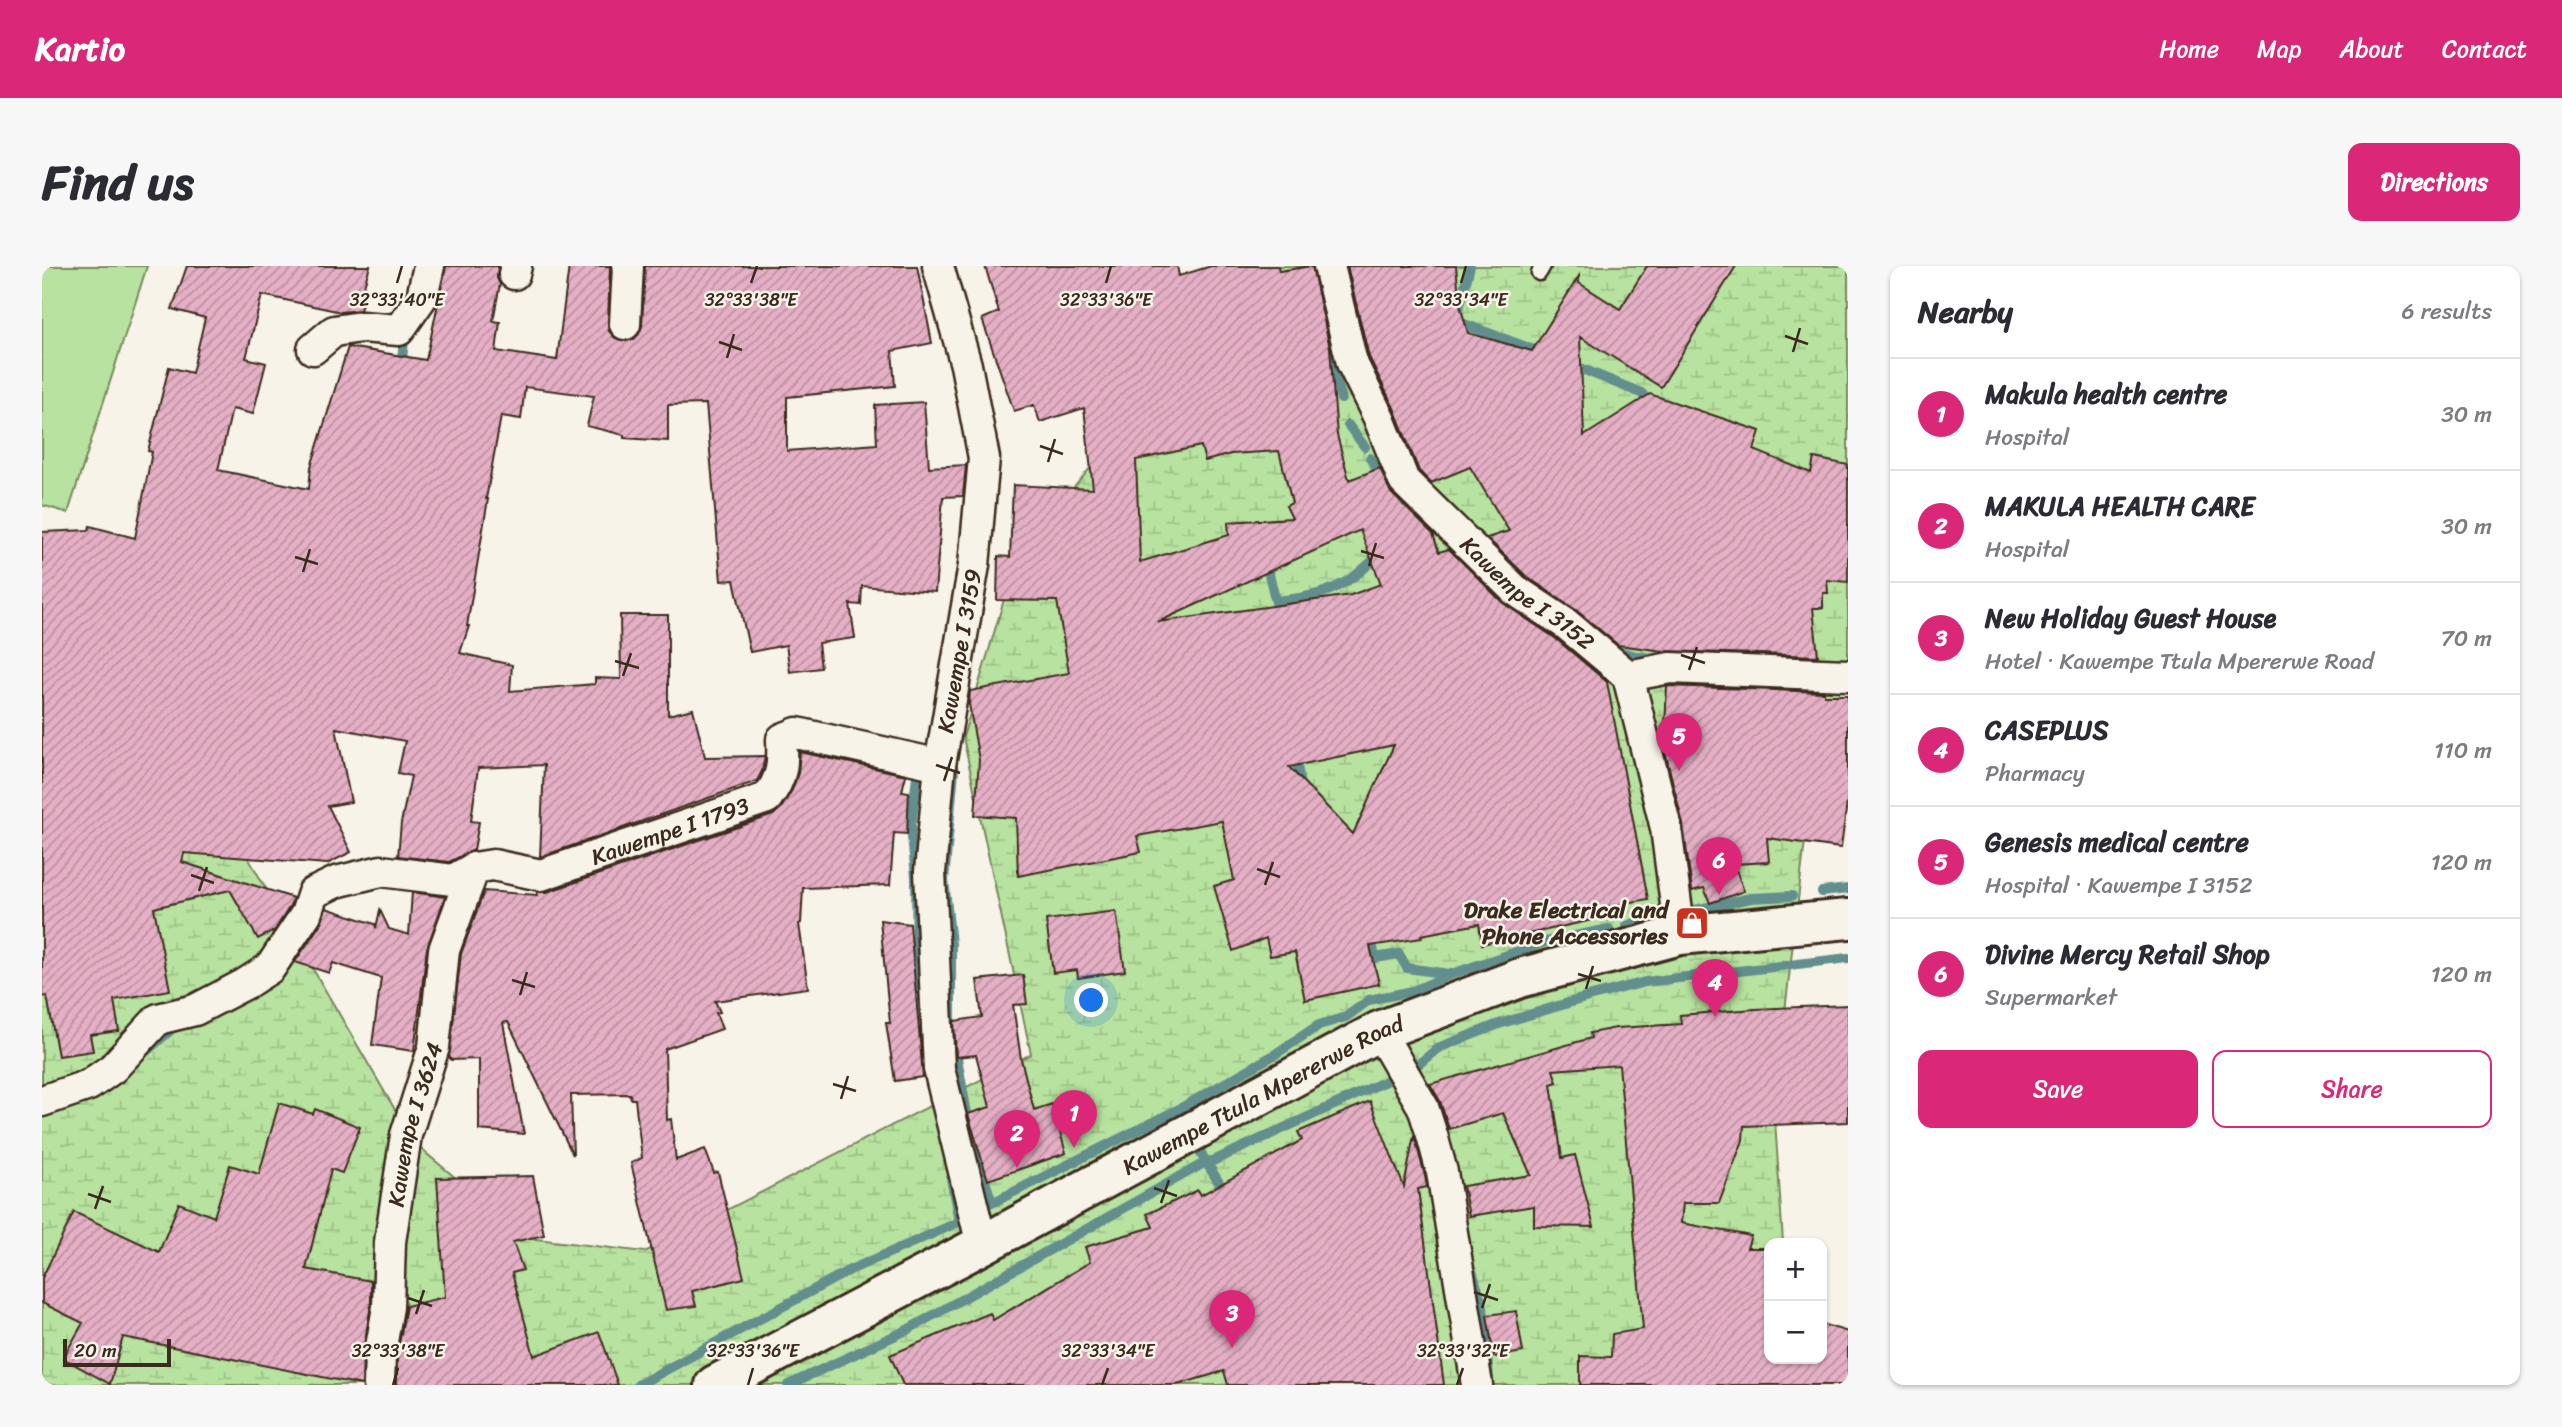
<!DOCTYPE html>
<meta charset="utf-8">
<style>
:root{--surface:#fff;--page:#f7f7f7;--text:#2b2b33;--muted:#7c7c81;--line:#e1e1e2;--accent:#db2777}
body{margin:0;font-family:Sriracha,sans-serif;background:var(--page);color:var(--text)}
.controls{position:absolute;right:21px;bottom:21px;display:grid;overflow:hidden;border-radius:14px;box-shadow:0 2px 5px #0004}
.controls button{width:63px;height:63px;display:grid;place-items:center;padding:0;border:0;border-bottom:2px solid var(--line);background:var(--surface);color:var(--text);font:35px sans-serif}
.scale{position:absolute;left:21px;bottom:18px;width:108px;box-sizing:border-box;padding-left:7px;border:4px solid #3b2a1e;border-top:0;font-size:19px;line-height:24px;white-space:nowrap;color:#3b2a1e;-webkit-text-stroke:5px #f7f3e8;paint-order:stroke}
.you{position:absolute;left:1050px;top:735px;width:24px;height:24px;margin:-18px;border:5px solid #fff;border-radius:50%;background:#1a73e8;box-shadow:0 0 0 10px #1a73e833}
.badge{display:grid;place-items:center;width:46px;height:46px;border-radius:50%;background:var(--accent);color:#fff;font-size:23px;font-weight:700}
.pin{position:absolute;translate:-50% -58px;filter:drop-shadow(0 2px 4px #0008)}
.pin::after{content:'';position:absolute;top:37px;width:24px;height:21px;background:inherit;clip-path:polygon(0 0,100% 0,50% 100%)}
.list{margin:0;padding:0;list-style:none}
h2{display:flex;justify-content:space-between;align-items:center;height:91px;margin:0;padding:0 28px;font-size:30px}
h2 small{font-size:23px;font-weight:400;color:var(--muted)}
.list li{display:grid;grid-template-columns:46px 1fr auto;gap:21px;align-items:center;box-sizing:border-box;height:112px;padding:0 28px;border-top:2px solid var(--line)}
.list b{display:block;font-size:26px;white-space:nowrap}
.list p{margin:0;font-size:23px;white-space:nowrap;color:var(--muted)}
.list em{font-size:23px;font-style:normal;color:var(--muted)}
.actions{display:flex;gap:14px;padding:21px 28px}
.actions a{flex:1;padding:16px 0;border:2px solid var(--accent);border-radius:14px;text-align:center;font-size:24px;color:var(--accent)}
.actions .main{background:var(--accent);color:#fff}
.map{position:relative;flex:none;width:1806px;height:1119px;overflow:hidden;border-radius:14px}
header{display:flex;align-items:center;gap:42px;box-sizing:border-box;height:98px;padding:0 35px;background:var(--accent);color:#fff}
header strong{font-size:33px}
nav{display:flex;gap:38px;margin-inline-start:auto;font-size:24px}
.intro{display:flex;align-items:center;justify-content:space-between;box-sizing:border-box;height:168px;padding:0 42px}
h1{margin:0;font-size:49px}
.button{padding:18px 32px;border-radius:14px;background:var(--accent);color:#fff;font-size:24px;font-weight:700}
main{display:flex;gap:42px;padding:0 42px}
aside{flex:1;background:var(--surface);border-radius:14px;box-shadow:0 2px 5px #0004}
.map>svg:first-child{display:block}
.green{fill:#b7e29f;stroke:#79865e;stroke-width:2}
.wetland{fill:url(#wetland-marsh);stroke:#79865e;stroke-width:2}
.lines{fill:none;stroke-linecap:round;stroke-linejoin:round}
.stream{stroke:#648e8e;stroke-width:10}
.building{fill:url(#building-hatch);stroke:#3b2a1e;stroke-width:2;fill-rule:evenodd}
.lane-casing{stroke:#3b2a1e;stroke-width:19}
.street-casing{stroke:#3b2a1e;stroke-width:35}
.secondary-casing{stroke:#3b2a1e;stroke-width:44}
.lane{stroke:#f7f3e8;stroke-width:14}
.street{stroke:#f7f3e8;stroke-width:30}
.secondary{stroke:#f7f3e8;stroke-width:38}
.ticks{fill:none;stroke:#3b2a1e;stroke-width:2.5}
.labels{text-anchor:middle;stroke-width:5;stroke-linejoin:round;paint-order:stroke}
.street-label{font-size:23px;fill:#3b2a1e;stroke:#f7f3e8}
.poi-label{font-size:23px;font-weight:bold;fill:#3b2a1e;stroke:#f7f3e8;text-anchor:end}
.ticks-label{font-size:18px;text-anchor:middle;fill:#3b2a1e;stroke:#f7f3e8;stroke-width:5;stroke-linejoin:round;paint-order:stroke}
</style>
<header>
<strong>Kartio</strong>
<nav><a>Home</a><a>Map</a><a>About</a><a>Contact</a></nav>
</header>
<div class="intro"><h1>Find us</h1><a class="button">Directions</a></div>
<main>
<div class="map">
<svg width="1806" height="1119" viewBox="0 0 1806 1119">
<defs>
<pattern id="wetland-marsh" width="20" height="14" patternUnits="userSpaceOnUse" patternTransform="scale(1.75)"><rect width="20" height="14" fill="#b7e29f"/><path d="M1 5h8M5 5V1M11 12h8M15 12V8" fill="none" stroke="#9ec288"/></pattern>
<pattern id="building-hatch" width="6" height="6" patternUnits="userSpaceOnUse" patternTransform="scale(1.75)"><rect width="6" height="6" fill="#e5afc5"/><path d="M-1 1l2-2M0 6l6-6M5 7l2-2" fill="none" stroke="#bb8f9f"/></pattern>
</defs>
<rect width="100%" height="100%" fill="#f7f3e8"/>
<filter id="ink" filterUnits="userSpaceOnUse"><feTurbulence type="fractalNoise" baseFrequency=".0143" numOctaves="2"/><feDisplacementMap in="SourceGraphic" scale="14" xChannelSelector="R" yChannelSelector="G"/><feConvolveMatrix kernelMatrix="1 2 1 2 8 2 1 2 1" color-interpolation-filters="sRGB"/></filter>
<g filter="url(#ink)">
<path class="green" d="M0 0H105L26 247 0 239Z"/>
<path class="wetland" d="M1216 0H1806V409L1775 472 1732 839 1741 977H1727V1093H1749L1757 1112 1746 1119H0V303L96 403 373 878 486 972 603 986 989 788 921 471 975 290Z"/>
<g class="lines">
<path class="stream" d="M1428 0 1414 55 1503 88
M1314 30 1320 80
M1287 64 1299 133
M1528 98 1599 127 1612 141
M359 102 363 66
M1306 159 1323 181
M1328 192C1340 212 1355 236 1374 252 1380 257 1388 257 1394 262
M1223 293 1238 352
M1234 335C1281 331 1307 321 1339 286
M1569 383 1594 390 1618 393
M1253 488 1257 511 1255 524
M870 499 876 502 869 560 874 611 875 690 880 744
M912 504 902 614 909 678V759L929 870 950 937 1139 842 1232 789 1277 759 1304 751 1327 734 1371 725 1410 708 1503 676 1567 663
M1625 513 1636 539 1638 564
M1780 626 1806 623
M1646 632 1648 645 1709 632 1750 630
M1585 660 1598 655 1623 651 1622 641
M1328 666 1333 692 1357 688 1365 702 1407 708
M411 725 425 659
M100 789 138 756
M1156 883 1186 931
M1430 1005 1441 1041 1447 1113
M596 1119 808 1004 917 956 909 912
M746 1119 865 1064 1164 896 1171 895 1372 802 1396 782 1457 758 1546 731 1603 716 1806 692"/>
</g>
<path class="building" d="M145 0H328L321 23 324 24 318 44 299 46 220 29 204 92 224 97 211 148 190 143 176 204 267 223 269 201 306 81 384 94 404 0H456L455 12 458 18 451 55 458 56 454 85 515 94 527 0H568L566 58 567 65 573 72 583 75 592 73 597 68 600 60 603 0H875L890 77 850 85 853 120 745 131V185L835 178 833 139 882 136 887 201 924 199 921 230 901 231 893 326 820 320 819 339 808 338 813 372 776 377 779 402 748 406 744 379 708 386 692 314 679 315 664 138 626 139V175L582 172V169L545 160 552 130 483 121 479 153 459 150 444 233H446L425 360H427L418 387 470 399 468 425 553 418V412L579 413 578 349H626V449L651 443 663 491 723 490 720 505 715 515 498 591 502 499 436 502 429 555 437 556 432 584 407 596 356 590 359 557 369 510 356 507 363 475 294 462 309 536 286 540 309 586 285 598 142 587 140 596 251 632 248 640 233 664 216 673 188 624 112 642 128 724 72 734 77 765 48 769 51 785 16 790 5 730 0 731V266L47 264 48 260 93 272 110 186 106 185 127 101 150 107 163 52 130 43Z
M943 0H1135L1137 10 1169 0H1236L1237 5 1270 0 1288 82 1295 169 1307 214 1338 202 1349 227 1391 268 1397 286 1407 283 1461 337 1513 372 1565 416 1606 633 1553 643 1555 653 1440 678 1437 658 1379 669 1380 672 1328 680 1337 718 1263 734 1253 686 1228 690 1224 672 1191 685 1172 620 1192 614 1180 555 1095 570 1099 586 976 610 974 552 933 549 937 494 927 438 928 425 1027 407 1015 335 955 334 956 290 968 291 971 219 1051 223 1042 142 998 156 992 139 972 145 940 53 957 46ZM1159 180 1163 195 1189 188 1237 185 1250 237 1244 240 1250 252 1186 256 1187 269 1098 296 1094 194ZM1318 264 1339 318 1309 329 1116 356ZM1352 479 1311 568 1247 501Z
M1305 0H1414L1418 39 1426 67 1490 85 1537 10V17L1578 43 1605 0H1694L1619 121 1538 71 1542 170 1608 128 1718 165 1712 184 1769 207 1772 192 1806 199V316L1785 314 1786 327H1781V342H1771L1776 390 1622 385 1576 379 1534 344 1484 310 1445 272 1467 265 1428 201 1389 217 1377 205 1352 142 1327 91Z
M1625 420 1782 426V429H1806V529L1799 582 1725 572 1727 596 1692 598 1702 625 1668 637 1662 622 1650 625 1641 558 1622 482Z
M758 486 864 509 860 525 867 526 865 568 852 567 848 619 761 622 759 657 757 658 766 722 673 735 678 746 674 747 680 763 623 783 625 854 629 853 634 894 663 883 672 907 676 906 702 1012 650 1025 654 1040 624 1044 589 897 600 892 593 833H589L588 828 529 829 531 889 466 756 461 757 482 868 437 864V793L409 794 407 790 419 688 442 625 495 629V626H505L731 549 739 542 750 524 756 507Z
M370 626 403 631 385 682 372 785 330 779 339 712 291 697 287 707 253 696 279 657 284 642 333 658 334 662 338 644 347 663 367 669Z
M1074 645 1083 705 1036 712 1035 704 1011 707 1004 654Z
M838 654 868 658 881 811 853 815 844 757H848Z
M981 709 985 738 971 739 979 793 992 844 1010 838 1024 887 946 914 926 848 948 841 934 789 914 791 912 755 940 751 935 714Z
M1806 739V856L1702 860 1701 874 1677 937H1641L1639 957 1709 970 1705 982H1727V1093H1780V1058L1806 1066V1119H1538V1090L1569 1091 1570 1068 1601 1063 1577 799 1511 804 1515 816 1509 818 1520 892 1533 889 1552 961 1492 960V940L1427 950 1421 920 1489 909 1461 847 1407 863 1398 835 1388 818 1549 772 1548 767 1574 762 1639 758 1638 749 1713 743Z
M1328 835 1362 921 1372 869 1383 910 1385 921 1376 923 1402 1119H1186L1182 1105 1135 1119H861L848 1089 948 1047 951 1054 1048 996 1043 981 1111 961 1105 948 1156 924 1159 929 1260 874 1256 866Z
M237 837 271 848 273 843 318 861 300 907 289 903 264 1003 329 1015V1039L321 1086 320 1119 81 1071 68 1118 21 1092 41 1057 0 1037V1012L32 946 117 986 137 937 172 951 188 899 217 908Z
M491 910 502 969 471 976 481 1004 470 1007 492 1090 557 1066 576 1119H355V1089L364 1040 403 1031 395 912Z
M1474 1045 1481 1086 1452 1091 1445 1049Z"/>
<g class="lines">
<g class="lane-casing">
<path id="lane" d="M1497 7 1501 0"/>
</g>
<g class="street-casing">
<g id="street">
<path d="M896 0 924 99 942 192 932 299 898 499 888 606 897 803 940 979"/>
<path id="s1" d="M1287 0 1310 97 1336 150 1362 215 1473 324 1524 358 1586 410 1624 562 1638 669"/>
<path d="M472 8 474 0"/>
<path d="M583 58 586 0"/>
<path d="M271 83 292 65 319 61 357 64 380 31 387 0"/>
<path d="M1586 410 1628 402 1806 409"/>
<path d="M1337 765 1381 841 1390 869 1400 906 1435 1119"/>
<path id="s2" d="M0 835 47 819 71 802 116 753 153 744 203 718 228 702 264 648 271 627 294 616 339 605 411 614 432 602 451 599 499 609 725 532C741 511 741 498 740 473L755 467 898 499"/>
<path id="s3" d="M337 1119 338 1087 346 1041 348 976 364 869 392 781 402 684 432 602"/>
</g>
</g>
<g class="secondary-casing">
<g id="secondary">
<path id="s4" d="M673 1119 940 979 1337 765 1478 712 1638 669 1806 653"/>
</g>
</g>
<use href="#lane" class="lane"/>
<use href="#street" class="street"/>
<use href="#secondary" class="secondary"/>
</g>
</g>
<path class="ticks" d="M355 17 360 0M709 17 715 0M1064 17 1069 0M1419 17 1424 0M1743 70 1766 78M677 76 700 84M1751 86 1758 62M685 92 692 68M998 180 1021 188M1006 196 1013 173M1319 285 1342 292M253 291 276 298M1327 300 1334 277M261 306 268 283M1639 389 1663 397M573 395 597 402M1647 404 1655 381M581 410 589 387M894 499 918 507M902 515 910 491M1215 603 1238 611M149 609 172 617M1223 619 1231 596M157 625 165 601M1536 708 1559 715M470 714 493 721M1544 723 1551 700M478 729 485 706M791 818 814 825M799 833 806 810M1112 922 1135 930M46 928 69 936M1119 937 1127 914M53 943 61 920M1432 1026 1456 1034M366 1032 390 1040M1440 1042 1448 1018M374 1048 382 1024M351 1119 356 1102M706 1119 711 1102M1060 1119 1066 1102M1415 1119 1421 1102"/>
<defs>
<g id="shop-square" transform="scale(1.75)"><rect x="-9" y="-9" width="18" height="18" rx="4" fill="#c8321e" stroke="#f7f3e8"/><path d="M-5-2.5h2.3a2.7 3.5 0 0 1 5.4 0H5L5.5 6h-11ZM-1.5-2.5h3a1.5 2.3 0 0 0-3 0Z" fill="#fff"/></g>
</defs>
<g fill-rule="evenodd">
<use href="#shop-square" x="1650" y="657"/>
</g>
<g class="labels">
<g class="street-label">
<text dy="8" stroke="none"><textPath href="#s1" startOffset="396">Kawempe I 3152</textPath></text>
<text transform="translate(917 385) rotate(-80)" y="8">Kawempe I 3159</text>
<text dy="8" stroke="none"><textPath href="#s2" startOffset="730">Kawempe I 1793</textPath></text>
<text dy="8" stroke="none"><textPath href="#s4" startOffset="620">Kawempe Ttula Mpererwe Road</textPath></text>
<text dy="8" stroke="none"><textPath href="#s3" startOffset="264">Kawempe I 3624</textPath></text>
</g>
<g class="poi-label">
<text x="1626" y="652">Drake Electrical and<tspan x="1626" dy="26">Phone Accessories</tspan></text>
</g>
</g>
<g class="ticks-label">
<text x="355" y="40">32°33'40"E</text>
<text x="709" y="40">32°33'38"E</text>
<text x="1064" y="40">32°33'36"E</text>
<text x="1419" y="40">32°33'34"E</text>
<text x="356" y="1091">32°33'38"E</text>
<text x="711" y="1091">32°33'36"E</text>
<text x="1066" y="1091">32°33'34"E</text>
<text x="1421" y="1091">32°33'32"E</text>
</g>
</svg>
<div class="controls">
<button>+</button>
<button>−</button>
</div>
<div class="scale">20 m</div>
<div class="you"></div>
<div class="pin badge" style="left:1032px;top:882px">1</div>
<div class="pin badge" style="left:975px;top:902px">2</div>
<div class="pin badge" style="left:1190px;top:1082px">3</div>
<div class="pin badge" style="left:1673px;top:751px">4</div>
<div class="pin badge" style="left:1637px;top:505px">5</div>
<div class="pin badge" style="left:1677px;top:629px">6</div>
</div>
<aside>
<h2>Nearby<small>6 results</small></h2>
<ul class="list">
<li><span class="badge">1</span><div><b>Makula health centre</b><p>Hospital</p></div><em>30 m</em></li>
<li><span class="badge">2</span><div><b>MAKULA HEALTH CARE</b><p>Hospital</p></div><em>30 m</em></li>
<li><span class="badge">3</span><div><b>New Holiday Guest House</b><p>Hotel · Kawempe Ttula Mpererwe Road</p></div><em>70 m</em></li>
<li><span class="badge">4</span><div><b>CASEPLUS</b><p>Pharmacy</p></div><em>110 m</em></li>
<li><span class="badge">5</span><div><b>Genesis medical centre</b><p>Hospital · Kawempe I 3152</p></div><em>120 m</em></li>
<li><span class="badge">6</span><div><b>Divine Mercy Retail Shop</b><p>Supermarket</p></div><em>120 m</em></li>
</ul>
<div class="actions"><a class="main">Save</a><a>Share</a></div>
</aside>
</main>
